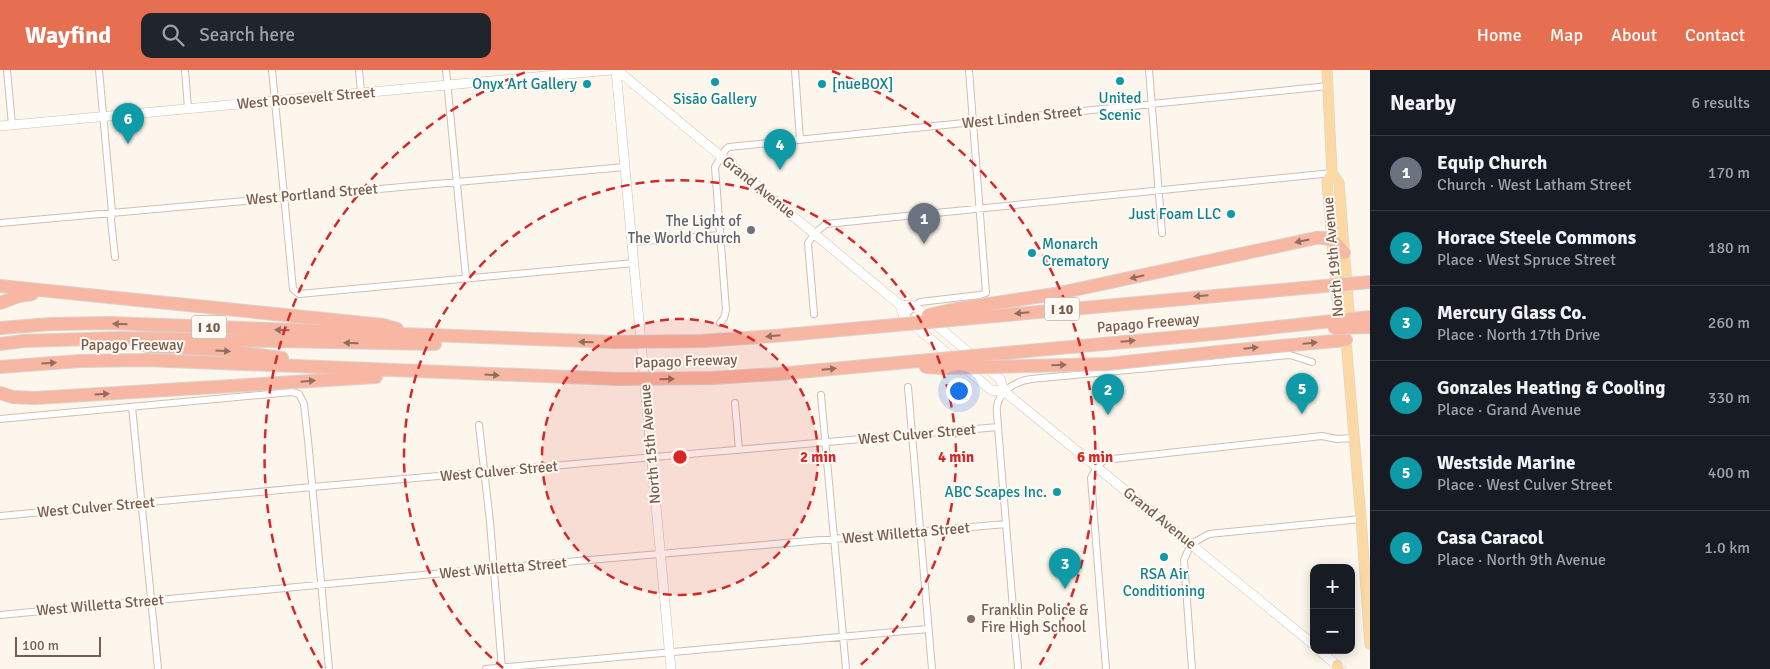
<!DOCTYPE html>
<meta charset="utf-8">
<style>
:root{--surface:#171b24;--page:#20242c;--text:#f1f3f6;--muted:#9ea1a6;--line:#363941;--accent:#e76f51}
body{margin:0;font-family:Signika,sans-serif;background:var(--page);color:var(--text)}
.controls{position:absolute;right:15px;bottom:15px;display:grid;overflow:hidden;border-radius:10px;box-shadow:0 2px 12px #0003}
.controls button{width:45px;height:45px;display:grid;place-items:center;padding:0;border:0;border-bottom:1px solid var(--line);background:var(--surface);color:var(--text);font:25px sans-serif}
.scale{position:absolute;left:15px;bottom:12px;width:86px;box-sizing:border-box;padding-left:5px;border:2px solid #7a5c4d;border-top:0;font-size:14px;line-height:18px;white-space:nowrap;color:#7a5c4d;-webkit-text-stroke:4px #fffaf3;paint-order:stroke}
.you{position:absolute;left:958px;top:320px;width:18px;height:18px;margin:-12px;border:4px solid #fff;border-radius:50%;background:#1a73e8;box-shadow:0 0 0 8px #1a73e833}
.badge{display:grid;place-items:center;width:32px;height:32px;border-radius:50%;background:var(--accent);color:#fff;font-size:16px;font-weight:700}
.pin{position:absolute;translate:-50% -41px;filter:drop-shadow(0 1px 2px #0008)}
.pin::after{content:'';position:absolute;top:26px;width:18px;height:15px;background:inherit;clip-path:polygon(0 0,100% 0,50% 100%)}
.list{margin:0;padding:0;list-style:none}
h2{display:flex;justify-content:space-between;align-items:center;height:65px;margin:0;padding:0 20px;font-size:21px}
h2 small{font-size:16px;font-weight:400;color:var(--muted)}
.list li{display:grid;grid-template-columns:32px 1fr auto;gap:15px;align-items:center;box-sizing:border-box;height:75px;padding:0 20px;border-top:1px solid var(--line)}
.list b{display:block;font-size:19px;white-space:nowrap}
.list p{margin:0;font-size:16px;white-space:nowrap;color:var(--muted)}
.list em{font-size:16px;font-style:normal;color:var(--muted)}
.icon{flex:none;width:28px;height:28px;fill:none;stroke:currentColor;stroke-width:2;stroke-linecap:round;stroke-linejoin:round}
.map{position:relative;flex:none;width:1370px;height:599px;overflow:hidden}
header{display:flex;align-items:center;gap:30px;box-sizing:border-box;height:70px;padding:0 25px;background:var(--accent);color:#fff}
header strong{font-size:24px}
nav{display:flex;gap:28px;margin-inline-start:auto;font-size:18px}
.search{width:350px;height:45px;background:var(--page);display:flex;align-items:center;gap:12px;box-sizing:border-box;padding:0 18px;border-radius:10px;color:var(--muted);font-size:19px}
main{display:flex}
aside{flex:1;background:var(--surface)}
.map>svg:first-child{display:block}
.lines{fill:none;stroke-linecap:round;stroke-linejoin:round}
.minor-casing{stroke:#d1beb0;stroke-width:8}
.tertiary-casing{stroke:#d1beb0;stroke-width:10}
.secondary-casing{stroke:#d6c0b0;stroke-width:10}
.primary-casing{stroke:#dad1cd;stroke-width:11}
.motorway-casing{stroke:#dad1cd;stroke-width:14}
.minor{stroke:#fff;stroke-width:6}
.tertiary{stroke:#fff;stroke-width:9}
.secondary{stroke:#fff;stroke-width:9}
.primary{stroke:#fbd9a5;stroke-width:10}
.motorway{stroke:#f7b7a3;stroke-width:12}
.motorway-bridge-casing{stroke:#dad1cd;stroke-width:14;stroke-linecap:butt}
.motorway-bridge{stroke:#f7b7a3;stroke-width:12}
.oneway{fill:#936e5e}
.ring{fill:none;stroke:#d62828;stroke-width:2.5;stroke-dasharray:9 6}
.culture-dot{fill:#0f9aa8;stroke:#fffaf3;stroke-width:2}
.worship-dot{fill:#6b7280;stroke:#fffaf3;stroke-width:2}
.education-dot{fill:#8d6e63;stroke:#fffaf3;stroke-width:2}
.labels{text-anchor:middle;stroke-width:4;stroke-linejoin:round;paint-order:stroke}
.shield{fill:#fffaf3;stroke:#a28b7f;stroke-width:1}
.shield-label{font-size:14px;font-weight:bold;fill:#7a5c4d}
.culture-label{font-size:15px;fill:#0d838f;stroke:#fffaf3;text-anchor:end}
.street-label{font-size:15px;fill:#7a5c4d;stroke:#fffaf3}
.worship-label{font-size:15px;fill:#5b616d;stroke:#fffaf3;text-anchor:end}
.education-label{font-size:15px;fill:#785e54;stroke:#fffaf3;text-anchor:start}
.centre{fill:#d62828;stroke:#fffaf3;stroke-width:2.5}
.ring-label{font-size:15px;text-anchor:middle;font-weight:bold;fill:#d62828;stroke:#fffaf3;stroke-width:4;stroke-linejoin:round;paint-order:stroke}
</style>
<header>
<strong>Wayfind</strong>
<div class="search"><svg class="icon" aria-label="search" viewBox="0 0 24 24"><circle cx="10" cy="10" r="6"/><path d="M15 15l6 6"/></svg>Search here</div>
<nav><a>Home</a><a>Map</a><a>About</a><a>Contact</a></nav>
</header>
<main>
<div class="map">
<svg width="1370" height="599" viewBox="0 0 1370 599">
<rect width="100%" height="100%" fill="#fdf6ec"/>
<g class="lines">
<g class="minor-casing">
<path id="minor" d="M7 0 12 55
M99 0 112 142 111 150 115 187
M185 0 188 38
M272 0 293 219 299 224 634 193
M359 0 361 22
M446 0 466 208
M795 0 800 70
M1149 0 1162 163
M0 153 625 97
M632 172 720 165
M814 244 808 173 815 163 826 154 1332 103
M904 247 914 236 920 232 980 225 986 223 969 0
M720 253 724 248 726 240 715 97 726 79 729 77 1328 16
M908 317 932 599
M821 325 846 599
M735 333 739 380
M132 337 158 599
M0 349 292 322 299 324 304 334 308 370 329 599
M479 355 490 452 502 599
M0 446 312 417 998 357
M0 545 486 499 1006 454
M486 599 928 559
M1018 599 998 357C998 350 996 342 997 336 1000 320 1017 311 1031 309L1290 285 1312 292
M1106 599 1091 408 1097 397 1104 390 1322 366 1337 369 1355 368
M1192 599 1184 490 1191 474 1209 464 1361 449"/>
</g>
<g class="tertiary-casing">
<path id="tertiary" d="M616 0 671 599
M0 56 611 0"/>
</g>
<g class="secondary-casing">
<path id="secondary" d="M617 0 900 235 904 247 954 289
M900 235 914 236 974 287
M964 297 991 320 1005 322
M986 297 1000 309 1005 322 1314 575
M1319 580 1341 599"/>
</g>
<g class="primary-casing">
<path id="primary" d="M1327 0 1332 103 1339 113 1350 255
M1332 103 1327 112 1340 262 1346 270 1361 449 1370 574
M1337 595 1339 599"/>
</g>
<g class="motorway-casing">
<path id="motorway" d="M0 216 383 255 397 259
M1055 224 1316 168C1330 167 1336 171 1344 183
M0 233 19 226 32 224
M0 258 51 254 109 253 615 272
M0 274 23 271 121 268 435 274
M147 276 223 280 282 288
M1228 281 1346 270
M0 297 80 291 146 290 618 309
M0 323 13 327 35 328 376 307"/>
</g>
<use href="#minor" class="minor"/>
<use href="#tertiary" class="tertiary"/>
<use href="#secondary" class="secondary"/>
<use href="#primary" class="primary"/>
<use href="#motorway" class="motorway"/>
<g class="motorway-bridge-casing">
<path id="motorway-bridge" d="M928 245 956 239 1055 224
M1334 258 1370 257
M615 272 702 271 774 266 1370 212
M925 297 943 298 1108 294 1228 281
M618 309 712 308 778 304 1222 263 1370 247"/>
</g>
<use href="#motorway-bridge" class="motorway-bridge"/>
</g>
<defs><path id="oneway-solid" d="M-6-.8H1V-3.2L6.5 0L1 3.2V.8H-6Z" transform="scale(1.25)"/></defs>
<g class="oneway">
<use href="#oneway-solid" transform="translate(1302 171) rotate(168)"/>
<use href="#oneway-solid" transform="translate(1137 207) rotate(167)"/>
<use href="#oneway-solid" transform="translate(1201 226) rotate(175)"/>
<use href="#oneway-solid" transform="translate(1022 243) rotate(175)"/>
<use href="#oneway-solid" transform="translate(120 254) rotate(-178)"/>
<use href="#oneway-solid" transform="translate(282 260) rotate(-178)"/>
<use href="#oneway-solid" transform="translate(773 266) rotate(175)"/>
<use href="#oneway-solid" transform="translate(1128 271) rotate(-5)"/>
<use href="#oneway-solid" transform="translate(586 272) rotate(-179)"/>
<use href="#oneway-solid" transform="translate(351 273) rotate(-179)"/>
<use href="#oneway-solid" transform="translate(1310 273) rotate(-5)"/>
<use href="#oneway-solid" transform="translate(1251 278) rotate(-6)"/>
<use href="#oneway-solid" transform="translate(223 281) rotate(4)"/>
<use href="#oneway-solid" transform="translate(49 293) rotate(-4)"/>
<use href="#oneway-solid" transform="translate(1059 295) rotate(-1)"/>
<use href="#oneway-solid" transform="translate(829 299) rotate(-5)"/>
<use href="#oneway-solid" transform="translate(492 305) rotate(3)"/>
<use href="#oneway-solid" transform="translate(667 309) rotate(-1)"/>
<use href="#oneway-solid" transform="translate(308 311) rotate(-5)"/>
<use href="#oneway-solid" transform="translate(102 324) rotate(-4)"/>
</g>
<circle cx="680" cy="387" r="138" fill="#d62828" fill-opacity=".12"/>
<g class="ring">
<circle cx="680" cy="387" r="138"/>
<path d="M503 598A276 276 0 1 1 857 598"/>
<path d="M322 598A415 415 0 0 1 528 1M832 1A415 415 0 0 1 1038 598"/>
</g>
<g class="culture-dot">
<circle cx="1120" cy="11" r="5"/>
<circle cx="715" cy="12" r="5"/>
<circle cx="587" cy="14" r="5"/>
<circle cx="822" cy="14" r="5"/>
<circle cx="1231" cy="144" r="5"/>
<circle cx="1032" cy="183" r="5"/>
<circle cx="1057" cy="422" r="5"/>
<circle cx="1164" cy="487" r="5"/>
</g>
<circle class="worship-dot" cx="751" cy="160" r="5"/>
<circle class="education-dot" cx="971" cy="549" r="5"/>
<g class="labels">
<g class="shield">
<rect x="1044.5" y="227.5" width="35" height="23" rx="4"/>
<rect x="191.5" y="245.5" width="35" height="23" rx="4"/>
</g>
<g class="shield-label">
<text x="1062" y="244">I 10</text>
<text x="209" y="262">I 10</text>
</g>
<g class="culture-label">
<text x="577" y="19">Onyx Art Gallery</text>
<text x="832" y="19" text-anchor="start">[nueBOX]</text>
<text x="1120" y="33" text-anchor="middle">United<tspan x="1120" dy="17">Scenic</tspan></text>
<text x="715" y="34" text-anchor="middle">Sisāo Gallery</text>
<text x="1221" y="149">Just Foam LLC</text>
<text x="1042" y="179" text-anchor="start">Monarch<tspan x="1042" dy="17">Crematory</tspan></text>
<text x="1047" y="427">ABC Scapes Inc.</text>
<text x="1164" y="509" text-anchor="middle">RSA Air<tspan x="1164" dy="17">Conditioning</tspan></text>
</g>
<g class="street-label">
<text transform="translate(306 28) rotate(-5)" y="5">West Roosevelt Street</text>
<text transform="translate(1022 47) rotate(-6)" y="5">West Linden Street</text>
<text transform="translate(759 117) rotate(39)" y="5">Grand Avenue</text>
<text transform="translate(312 124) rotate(-5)" y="5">West Portland Street</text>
<text transform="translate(1333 187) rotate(-95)" y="5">North 19th Avenue</text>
<text transform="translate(1148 253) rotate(-5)" y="5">Papago Freeway</text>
<text x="132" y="280">Papago Freeway</text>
<text transform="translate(686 291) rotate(-2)" y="5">Papago Freeway</text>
<text transform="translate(917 364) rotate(-5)" y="5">West Culver Street</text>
<text transform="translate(650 374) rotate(-95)" y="5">North 15th Avenue</text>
<text transform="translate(499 401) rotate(-5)" y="5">West Culver Street</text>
<text transform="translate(96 437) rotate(-5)" y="5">West Culver Street</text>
<text transform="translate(1160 448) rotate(39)" y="5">Grand Avenue</text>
<text transform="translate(906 463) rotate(-5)" y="5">West Willetta Street</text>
<text transform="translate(503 498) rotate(-5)" y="5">West Willetta Street</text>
<text transform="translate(100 535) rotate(-5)" y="5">West Willetta Street</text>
</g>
<g class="worship-label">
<text x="741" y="156">The Light of<tspan x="741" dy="17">The World Church</tspan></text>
</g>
<g class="education-label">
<text x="981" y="545">Franklin Police &amp;<tspan x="981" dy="17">Fire High School</tspan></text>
</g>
</g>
<circle cx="680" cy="387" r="8" class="centre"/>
<g class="ring-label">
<text x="818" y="392">2 min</text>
<text x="956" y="392">4 min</text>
<text x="1095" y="392">6 min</text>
</g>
</svg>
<div class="controls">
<button>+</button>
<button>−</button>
</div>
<div class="scale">100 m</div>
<div class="you"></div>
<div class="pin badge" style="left:924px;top:174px;background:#6b7280">1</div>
<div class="pin badge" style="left:1108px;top:345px;background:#0f9aa8">2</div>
<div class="pin badge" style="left:1065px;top:519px;background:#0f9aa8">3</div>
<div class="pin badge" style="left:780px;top:100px;background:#0f9aa8">4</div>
<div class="pin badge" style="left:1302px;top:344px;background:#0f9aa8">5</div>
<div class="pin badge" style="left:128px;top:74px;background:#0f9aa8">6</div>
</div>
<aside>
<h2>Nearby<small>6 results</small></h2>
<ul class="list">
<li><span class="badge" style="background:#6b7280">1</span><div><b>Equip Church</b><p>Church · West Latham Street</p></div><em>170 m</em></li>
<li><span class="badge" style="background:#0f9aa8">2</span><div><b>Horace Steele Commons</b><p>Place · West Spruce Street</p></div><em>180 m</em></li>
<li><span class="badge" style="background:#0f9aa8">3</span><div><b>Mercury Glass Co.</b><p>Place · North 17th Drive</p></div><em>260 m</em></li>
<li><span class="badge" style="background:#0f9aa8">4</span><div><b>Gonzales Heating &amp; Cooling</b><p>Place · Grand Avenue</p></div><em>330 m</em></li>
<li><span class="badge" style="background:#0f9aa8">5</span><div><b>Westside Marine</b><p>Place · West Culver Street</p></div><em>400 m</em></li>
<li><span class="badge" style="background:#0f9aa8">6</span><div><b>Casa Caracol</b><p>Place · North 9th Avenue</p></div><em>1.0 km</em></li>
</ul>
</aside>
</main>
